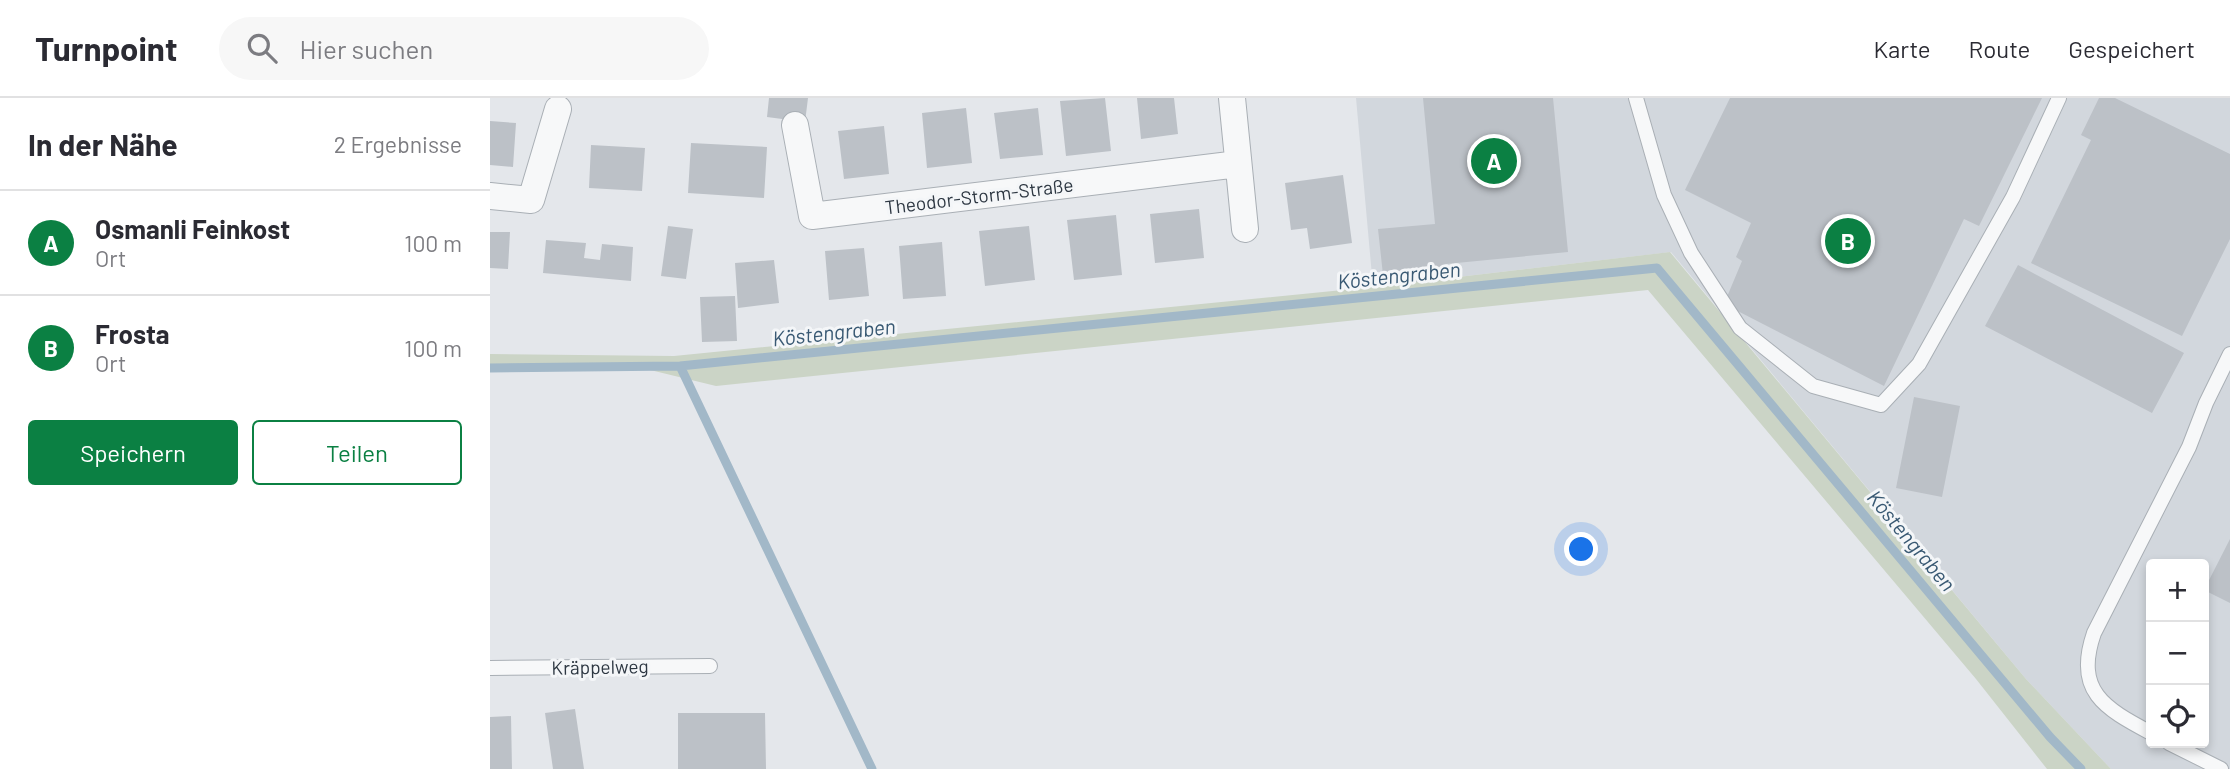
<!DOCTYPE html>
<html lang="de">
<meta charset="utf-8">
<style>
:root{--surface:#fff;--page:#f7f7f7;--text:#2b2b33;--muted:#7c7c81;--line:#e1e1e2;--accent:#0b8043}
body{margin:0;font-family:Barlow,sans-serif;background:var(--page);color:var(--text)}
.controls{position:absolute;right:21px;bottom:21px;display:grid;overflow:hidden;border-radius:7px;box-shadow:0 4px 10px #0003}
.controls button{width:63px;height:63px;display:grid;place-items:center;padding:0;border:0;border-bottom:2px solid var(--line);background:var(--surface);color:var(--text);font:35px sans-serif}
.you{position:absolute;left:1092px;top:452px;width:24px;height:24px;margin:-18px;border:5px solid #fff;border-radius:50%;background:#1a73e8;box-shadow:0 0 0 10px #1a73e833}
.badge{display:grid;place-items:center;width:46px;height:46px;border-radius:50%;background:var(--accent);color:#fff;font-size:23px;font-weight:700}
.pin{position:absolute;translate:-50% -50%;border:4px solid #fff;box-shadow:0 2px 7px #0006}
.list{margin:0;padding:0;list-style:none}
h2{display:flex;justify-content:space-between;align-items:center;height:91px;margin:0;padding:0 28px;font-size:30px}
h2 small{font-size:23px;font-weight:400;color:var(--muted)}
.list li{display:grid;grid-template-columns:46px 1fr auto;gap:21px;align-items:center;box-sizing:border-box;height:105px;padding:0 28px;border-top:2px solid var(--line)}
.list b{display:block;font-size:26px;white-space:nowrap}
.list p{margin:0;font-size:23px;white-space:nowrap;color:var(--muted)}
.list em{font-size:23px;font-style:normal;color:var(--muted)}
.actions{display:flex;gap:14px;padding:21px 28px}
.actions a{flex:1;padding:16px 0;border:2px solid var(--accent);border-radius:7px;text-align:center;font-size:24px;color:var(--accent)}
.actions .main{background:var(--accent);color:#fff}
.icon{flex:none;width:38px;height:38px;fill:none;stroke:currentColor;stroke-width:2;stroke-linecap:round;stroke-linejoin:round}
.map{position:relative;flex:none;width:1740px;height:671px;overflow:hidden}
header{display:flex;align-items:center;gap:42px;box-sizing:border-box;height:98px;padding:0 35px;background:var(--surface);border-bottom:2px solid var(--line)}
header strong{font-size:33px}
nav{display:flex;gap:38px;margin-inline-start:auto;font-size:24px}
.search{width:490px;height:63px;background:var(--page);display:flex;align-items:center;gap:18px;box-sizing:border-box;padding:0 24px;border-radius:38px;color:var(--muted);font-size:26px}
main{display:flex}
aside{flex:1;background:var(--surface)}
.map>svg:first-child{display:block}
.built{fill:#d2d7dd;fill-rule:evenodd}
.green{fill:#cbd4c6}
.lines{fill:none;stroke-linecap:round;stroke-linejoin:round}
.stream{stroke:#a2b8c8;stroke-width:9}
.building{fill:#bcc1c7}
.lane-casing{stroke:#a9afb5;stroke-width:16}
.street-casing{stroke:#a9afb5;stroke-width:28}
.lane{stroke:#f7f8f9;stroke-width:14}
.street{stroke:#f7f8f9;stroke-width:26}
.labels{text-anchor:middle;stroke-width:6;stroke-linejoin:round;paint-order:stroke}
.street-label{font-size:19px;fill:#2d3742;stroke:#f4f6f8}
.water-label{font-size:21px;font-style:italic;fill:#395973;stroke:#f4f6f8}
</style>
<header>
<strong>Turnpoint</strong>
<div class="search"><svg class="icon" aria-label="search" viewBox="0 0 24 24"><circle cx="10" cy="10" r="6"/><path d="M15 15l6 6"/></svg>Hier suchen</div>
<nav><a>Karte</a><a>Route</a><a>Gespeichert</a></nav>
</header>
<main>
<aside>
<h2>In der Nähe<small>2 Ergebnisse</small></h2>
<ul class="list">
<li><span class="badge">A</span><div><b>Osmanli Feinkost</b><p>Ort</p></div><em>100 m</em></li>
<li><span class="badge">B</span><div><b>Frosta</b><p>Ort</p></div><em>100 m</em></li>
</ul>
<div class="actions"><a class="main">Speichern</a><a>Teilen</a></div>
</aside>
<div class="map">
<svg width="1740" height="671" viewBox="0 0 1740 671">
<rect width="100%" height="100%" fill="#e4e7eb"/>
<path class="built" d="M866 0H1740V671H1621L1536 581 1181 154 883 189ZM1661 466H1714V645H1661Z"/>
<path class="green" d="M1180 154 1536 581 1621 671H1557L1486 581 1158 192 226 288 152 270 0 274V256L184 258 883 189Z"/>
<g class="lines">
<path class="stream" d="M190 268 382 671
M0 270 190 268 1167 170 1560 639 1591 671"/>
</g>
<path class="building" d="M279 0H318L315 24 277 19Z
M615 0 621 53 576 58 570 3Z
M647 0H684L688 36 651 41Z
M933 0H1063L1078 154 956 166 954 182 894 186 888 131 945 126Z
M1240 0H1552L1489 128 1474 121 1394 288 1234 206 1252 163 1246 159 1261 125 1195 92Z
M1609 0H1625L1740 56V141L1692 238 1541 165 1601 42 1591 37Z
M476 10 482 65 437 70 432 15Z
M548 10 553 57 510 61 504 15Z
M0 23 26 25 23 69 0 67Z
M394 28 399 76 354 81 348 33Z
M201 45 277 49 274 100 198 95Z
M101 47 155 50 152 93 99 90Z
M853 77 862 145 820 151 817 130 801 132 795 85Z
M709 111 714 160 665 165 660 116Z
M626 117 632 177 584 182 577 122Z
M178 128 203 131 196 181 171 178Z
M539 128 545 182 495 188 489 133Z
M0 134H20L18 171 0 170Z
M56 142 96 145 94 160 110 162 112 146 143 149 141 183 53 175Z
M452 144 456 198 413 201 409 148Z
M374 150 379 198 339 202 335 153Z
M284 162 289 205 248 210 245 165Z
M1528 167 1694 255 1662 315 1495 228Z
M245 198 247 243 212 244 210 199Z
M1424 299 1470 308 1452 399 1406 390Z
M1740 441V505L1714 492Z
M85 611 94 671H63L55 615Z
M188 615H275L276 671H188Z
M21 618 22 671H0V619Z"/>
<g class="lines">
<g class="lane-casing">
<path id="lane" d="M1146 0 1174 97 1201 155 1250 230 1323 288 1391 307 1429 266 1523 99 1569 0
M0 570 220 568
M1661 635C1614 610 1584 593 1604 535L1699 349 1716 305 1740 256
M1679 645 1731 671"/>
</g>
<g class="street-casing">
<path id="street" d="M742 0 755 131
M305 27 322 118 748 66
M0 98 41 102 68 11"/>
</g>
<use href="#lane" class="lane"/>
<use href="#street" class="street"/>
</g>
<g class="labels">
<g class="street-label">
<text transform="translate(489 98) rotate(-7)" y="7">Theodor-Storm-Straße</text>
<text transform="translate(110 569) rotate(-1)" y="7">Kräppelweg</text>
</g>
<g class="water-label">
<text transform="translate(909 178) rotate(-6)" y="7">Köstengraben</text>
<text transform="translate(344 235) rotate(-6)" y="7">Köstengraben</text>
<text transform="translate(1421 443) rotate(50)" y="7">Köstengraben</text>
</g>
</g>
</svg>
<div class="controls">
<button>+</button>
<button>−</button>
<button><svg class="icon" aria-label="locate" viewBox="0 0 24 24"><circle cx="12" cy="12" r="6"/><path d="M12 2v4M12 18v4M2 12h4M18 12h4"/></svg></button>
</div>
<div class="you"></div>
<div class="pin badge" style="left:1004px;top:63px">A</div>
<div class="pin badge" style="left:1358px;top:143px">B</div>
</div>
</main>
